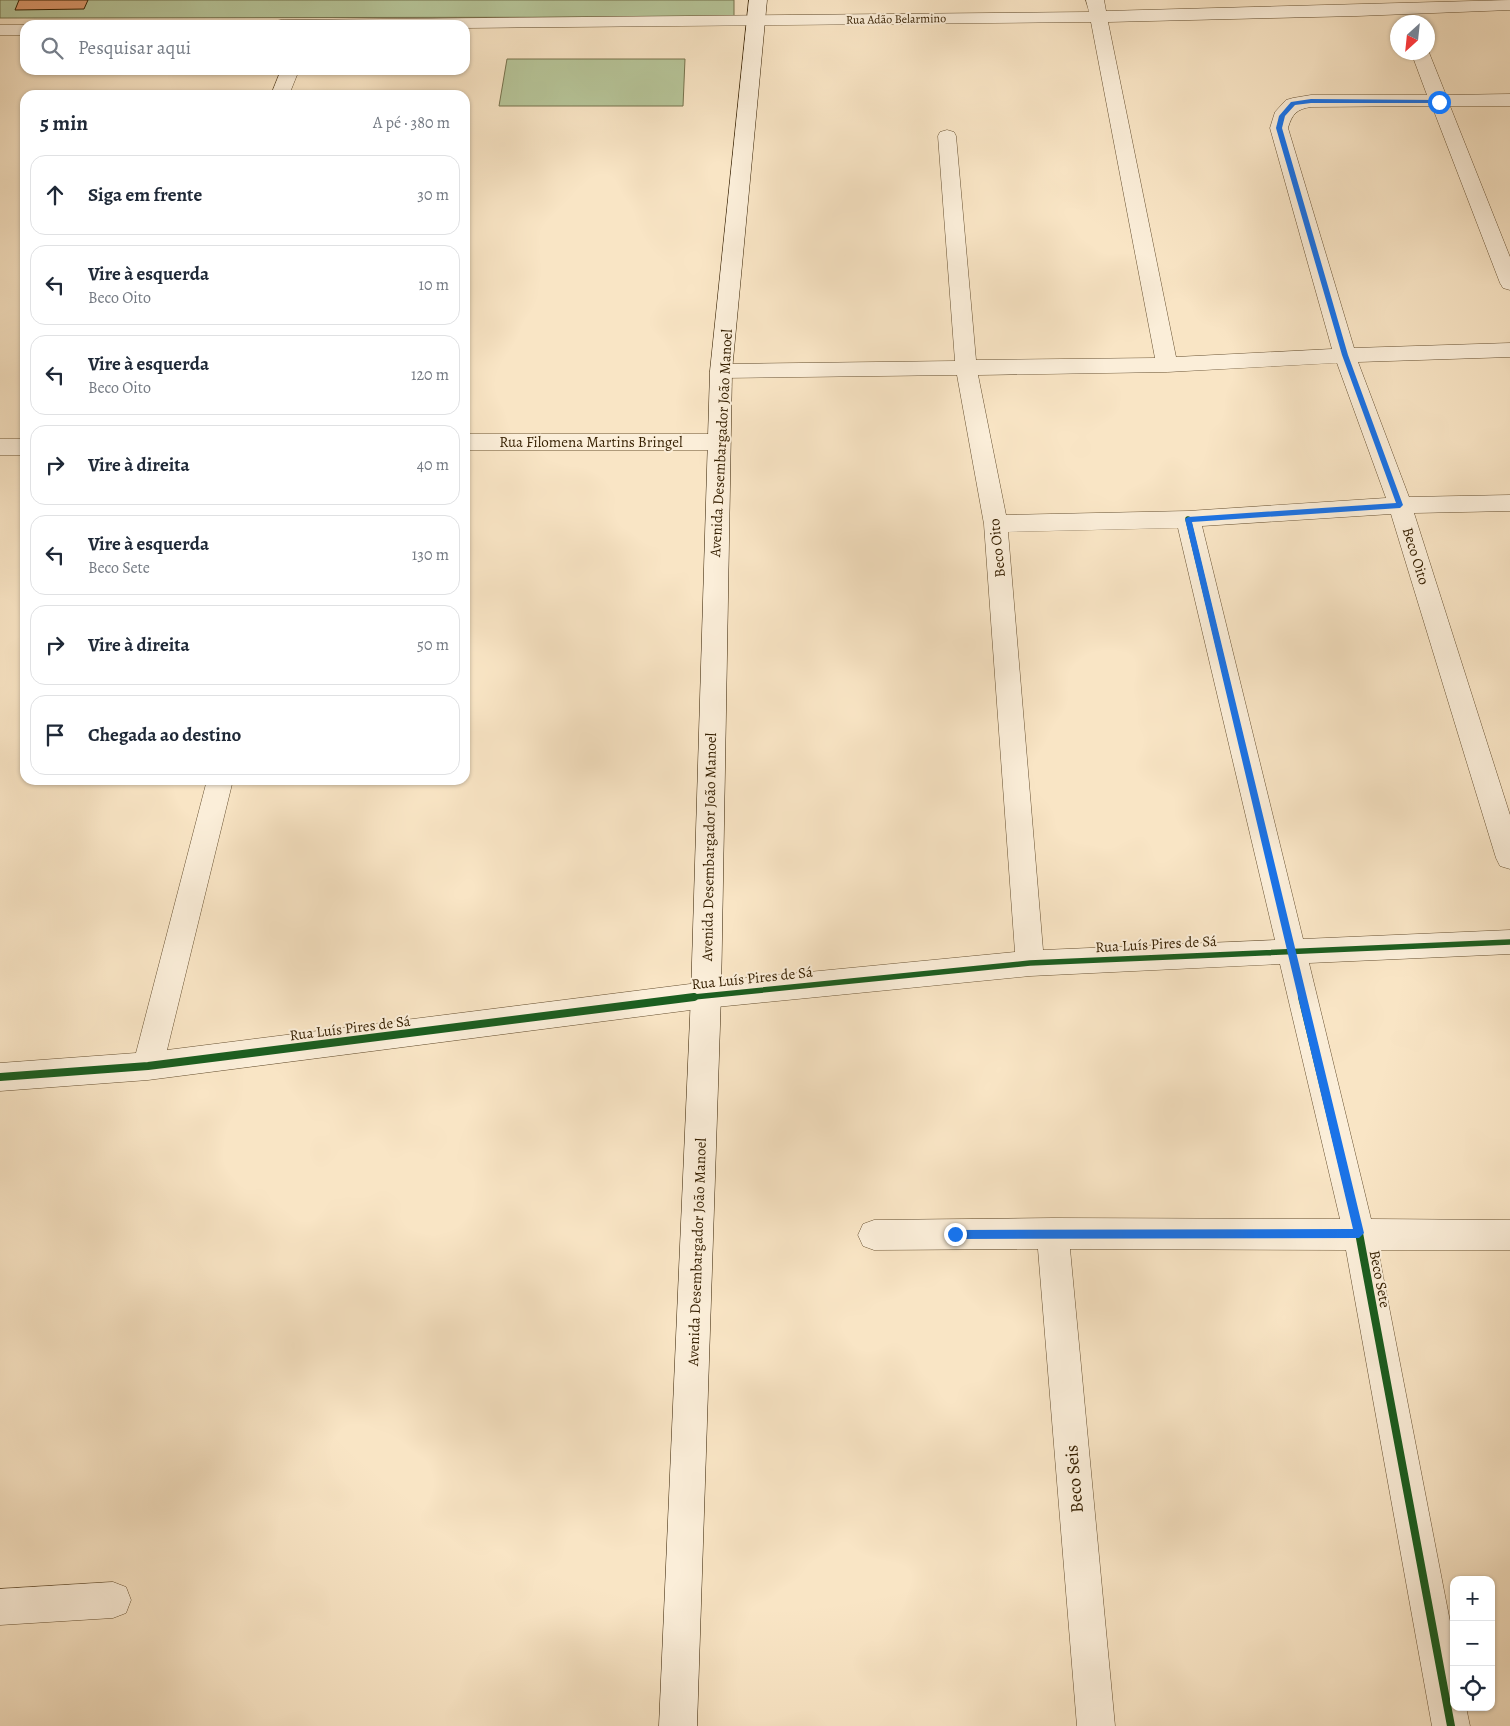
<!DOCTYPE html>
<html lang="pt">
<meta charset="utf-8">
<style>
:root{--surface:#fff;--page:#f2f2f3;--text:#1f2937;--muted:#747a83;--line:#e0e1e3}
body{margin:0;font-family:Alegreya,serif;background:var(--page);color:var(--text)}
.controls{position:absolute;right:15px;bottom:15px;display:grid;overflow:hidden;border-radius:10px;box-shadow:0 1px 4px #0004}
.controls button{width:45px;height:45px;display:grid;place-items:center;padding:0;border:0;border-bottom:1px solid var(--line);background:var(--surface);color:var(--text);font:25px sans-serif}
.compass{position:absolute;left:1390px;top:15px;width:45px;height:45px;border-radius:50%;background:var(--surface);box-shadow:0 1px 4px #0004;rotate:207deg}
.stop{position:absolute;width:15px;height:15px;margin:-11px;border:4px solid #1a73e8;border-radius:50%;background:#fff}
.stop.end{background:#1a73e8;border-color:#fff;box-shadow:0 1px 5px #0008}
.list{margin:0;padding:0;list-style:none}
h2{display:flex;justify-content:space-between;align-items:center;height:65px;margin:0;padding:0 20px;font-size:21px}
h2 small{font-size:16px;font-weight:400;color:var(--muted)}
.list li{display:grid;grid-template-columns:32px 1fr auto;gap:15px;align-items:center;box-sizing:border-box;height:80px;margin:0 10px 10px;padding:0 10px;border:1px solid var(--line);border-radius:15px}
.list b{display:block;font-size:19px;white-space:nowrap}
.list p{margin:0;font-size:16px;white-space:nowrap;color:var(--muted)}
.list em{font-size:16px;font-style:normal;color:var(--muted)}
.icon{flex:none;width:28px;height:28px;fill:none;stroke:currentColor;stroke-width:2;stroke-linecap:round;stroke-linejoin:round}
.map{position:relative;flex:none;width:1510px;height:1726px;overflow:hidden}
.search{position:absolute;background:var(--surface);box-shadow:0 1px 4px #0004;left:20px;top:20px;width:450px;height:55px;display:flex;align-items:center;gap:12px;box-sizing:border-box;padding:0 18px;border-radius:15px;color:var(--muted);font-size:19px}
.panel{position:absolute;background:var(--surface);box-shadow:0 1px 4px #0004;left:20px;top:90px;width:450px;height:695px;border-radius:15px}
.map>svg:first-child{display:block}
.green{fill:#b7c69a;stroke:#76724d}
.building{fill:#df9a6e;stroke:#351f00}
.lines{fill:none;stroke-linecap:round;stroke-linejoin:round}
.minor-casing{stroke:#665031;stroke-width:1}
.secondary-casing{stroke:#351f00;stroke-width:1}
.minor{fill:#fbeed9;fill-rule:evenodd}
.secondary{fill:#fbeed9;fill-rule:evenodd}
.cycleway-far1-casing{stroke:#fbeed9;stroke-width:9}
.cycleway-casing{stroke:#fbeed9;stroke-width:11}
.cycleway-far1{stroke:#1b5e20;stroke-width:5.5}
.cycleway{stroke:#1b5e20;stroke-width:8}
.route{fill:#1a73e8}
.labels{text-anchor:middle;stroke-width:4;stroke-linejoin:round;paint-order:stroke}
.far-street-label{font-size:12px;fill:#351f00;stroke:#fbeed9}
.street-label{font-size:15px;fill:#351f00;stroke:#fbeed9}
.near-street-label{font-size:18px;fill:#351f00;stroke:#fbeed9}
</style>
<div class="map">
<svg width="1510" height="1726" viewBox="0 0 1510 1726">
<rect width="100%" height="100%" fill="#f9e5c5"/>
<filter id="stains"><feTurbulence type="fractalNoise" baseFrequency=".004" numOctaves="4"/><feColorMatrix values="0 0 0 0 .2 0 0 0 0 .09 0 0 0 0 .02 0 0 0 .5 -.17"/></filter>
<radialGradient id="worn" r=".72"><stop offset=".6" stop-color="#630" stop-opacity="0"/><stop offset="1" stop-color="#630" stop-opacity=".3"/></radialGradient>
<path class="green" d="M0 0H734V17L0 18Z
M507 59H685L683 106H499Z"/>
<path class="building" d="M19 0H88L84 9 15 10Z"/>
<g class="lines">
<g class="minor-casing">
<path id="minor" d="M1086 0H1104L1106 11 1510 0V10L1357 16 1108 22 1176 357 1332 349 1270 128 1275 112 1286 100 1293 98 1311 95H1427L1411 52H1428V50L1446 95 1510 94V106H1450L1510 257V290L1503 288 1500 283 1432 106 1311 107C1297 109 1292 114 1288 128L1354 348 1510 343V357L1358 362 1409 497 1510 495V511L1414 513 1510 815V869L1500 866 1496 858 1391 514 1202 526 1303 939 1510 930V954L1309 963 1371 1219 1510 1220V1250H1378L1454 1642V1707H1466L1470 1726H1432L1346 1250 1070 1249 1115 1726H1077L1038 1249 874 1250 863 1246 858 1235 863 1224 874 1220 1053 1218 1340 1219 1280 964 1030 976 706 1008 148 1080 0 1091V1063L136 1053 207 780H233L167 1050 706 982 1015 952 984 524 957 375 721 378 713 376 710 371 713 366 721 364 955 361 938 136 940 132 947 130 954 132 956 136 976 360 1155 358 1091 22 465 28V25H272L275 21 281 20 1089 12ZM1337 363 1386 498 1188 511 1006 515 978 375 1167 372ZM1178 528 1275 940 1043 950 1008 532Z
M0 25H26L25 35H0Z
M281 70H299L289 95H271Z
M465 434H718L726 437 729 442 726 447 718 450H465Z
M0 439H25V455H0Z
M113 1582 126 1587 131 1600 126 1613 113 1618 0 1625V1589Z"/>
</g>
<g class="secondary-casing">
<path id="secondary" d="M749 0H767L732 371 721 995 697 1726H659L691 995 710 371Z"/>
</g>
<use href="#minor" class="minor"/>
<use href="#secondary" class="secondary"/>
<g class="cycleway-far1-casing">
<path id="cycleway-far1" d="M1188 519 1303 998
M684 998 1030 963 1510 942"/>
</g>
<g class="cycleway-casing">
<path id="cycleway" d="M1302 997 1359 1233 1451 1726
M0 1077 148 1066 694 997"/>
</g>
<use href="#cycleway-far1" class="cycleway-far1"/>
<use href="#cycleway" class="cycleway"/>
</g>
<path class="route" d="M1311 99 1439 100 1441 102 1439 103H1311L1295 105 1285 116 1282 128 1348 355 1403 505 1400 508 1192 522 1364 1233 1359 1238 955 1239 950 1234 955 1230 1353 1229 1185 519 1188 517 1396 503 1342 355 1276 128 1279 116 1291 102Z"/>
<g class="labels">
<g class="far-street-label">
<text transform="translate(896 19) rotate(-1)" y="4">Rua Adão Belarmino</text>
</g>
<g class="street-label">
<text x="591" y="447">Rua Filomena Martins Bringel</text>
<text transform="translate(721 443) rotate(-87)" y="5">Avenida Desembargador João Manoel</text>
<text transform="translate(997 548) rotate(-96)" y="5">Beco Oito</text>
<text transform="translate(1416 556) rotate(73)" y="5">Beco Oito</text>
<text transform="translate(709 847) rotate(-89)" y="5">Avenida Desembargador João Manoel</text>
<text transform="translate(1156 944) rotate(-3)" y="5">Rua Luís Pires de Sá</text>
<text transform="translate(752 978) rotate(-6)" y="5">Rua Luís Pires de Sá</text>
<text transform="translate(350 1028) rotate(-7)" y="5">Rua Luís Pires de Sá</text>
<text transform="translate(697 1252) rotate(-88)" y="5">Avenida Desembargador João Manoel</text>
<text transform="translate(1380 1279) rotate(79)" y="5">Beco Sete</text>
</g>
<g class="near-street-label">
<text transform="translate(1074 1479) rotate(-95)" y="6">Beco Seis</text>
</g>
</g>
<rect width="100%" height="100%" filter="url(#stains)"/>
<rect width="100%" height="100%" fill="url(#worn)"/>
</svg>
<div class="controls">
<button>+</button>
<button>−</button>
<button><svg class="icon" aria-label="locate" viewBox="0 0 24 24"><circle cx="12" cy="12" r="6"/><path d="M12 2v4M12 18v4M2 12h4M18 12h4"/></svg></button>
</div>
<svg class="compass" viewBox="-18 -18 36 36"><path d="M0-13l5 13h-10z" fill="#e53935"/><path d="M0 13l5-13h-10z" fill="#747a83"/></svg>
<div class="stop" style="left:1439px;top:102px"></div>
<div class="stop end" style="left:955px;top:1234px"></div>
<div class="search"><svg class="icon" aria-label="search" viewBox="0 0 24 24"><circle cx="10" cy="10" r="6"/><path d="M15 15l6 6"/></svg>Pesquisar aqui</div>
<section class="panel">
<h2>5 min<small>A pé · 380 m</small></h2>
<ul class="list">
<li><svg class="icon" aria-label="ahead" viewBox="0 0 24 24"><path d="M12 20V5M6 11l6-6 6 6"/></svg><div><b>Siga em frente</b></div><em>30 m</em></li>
<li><svg class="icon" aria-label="left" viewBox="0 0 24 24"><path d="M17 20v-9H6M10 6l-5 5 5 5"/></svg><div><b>Vire à esquerda</b><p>Beco Oito</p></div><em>10 m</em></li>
<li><svg class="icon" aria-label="left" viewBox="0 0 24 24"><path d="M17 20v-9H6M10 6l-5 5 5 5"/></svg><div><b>Vire à esquerda</b><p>Beco Oito</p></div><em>120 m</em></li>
<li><svg class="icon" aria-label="right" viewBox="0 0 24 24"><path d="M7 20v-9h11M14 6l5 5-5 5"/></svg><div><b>Vire à direita</b></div><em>40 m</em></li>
<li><svg class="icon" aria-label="left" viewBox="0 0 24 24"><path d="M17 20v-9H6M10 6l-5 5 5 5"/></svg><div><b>Vire à esquerda</b><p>Beco Sete</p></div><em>130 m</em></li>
<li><svg class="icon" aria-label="right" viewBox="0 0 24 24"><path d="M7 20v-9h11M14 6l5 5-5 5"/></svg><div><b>Vire à direita</b></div><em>50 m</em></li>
<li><svg class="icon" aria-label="arrive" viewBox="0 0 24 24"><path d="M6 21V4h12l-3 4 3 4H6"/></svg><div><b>Chegada ao destino</b></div></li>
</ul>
</section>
</div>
